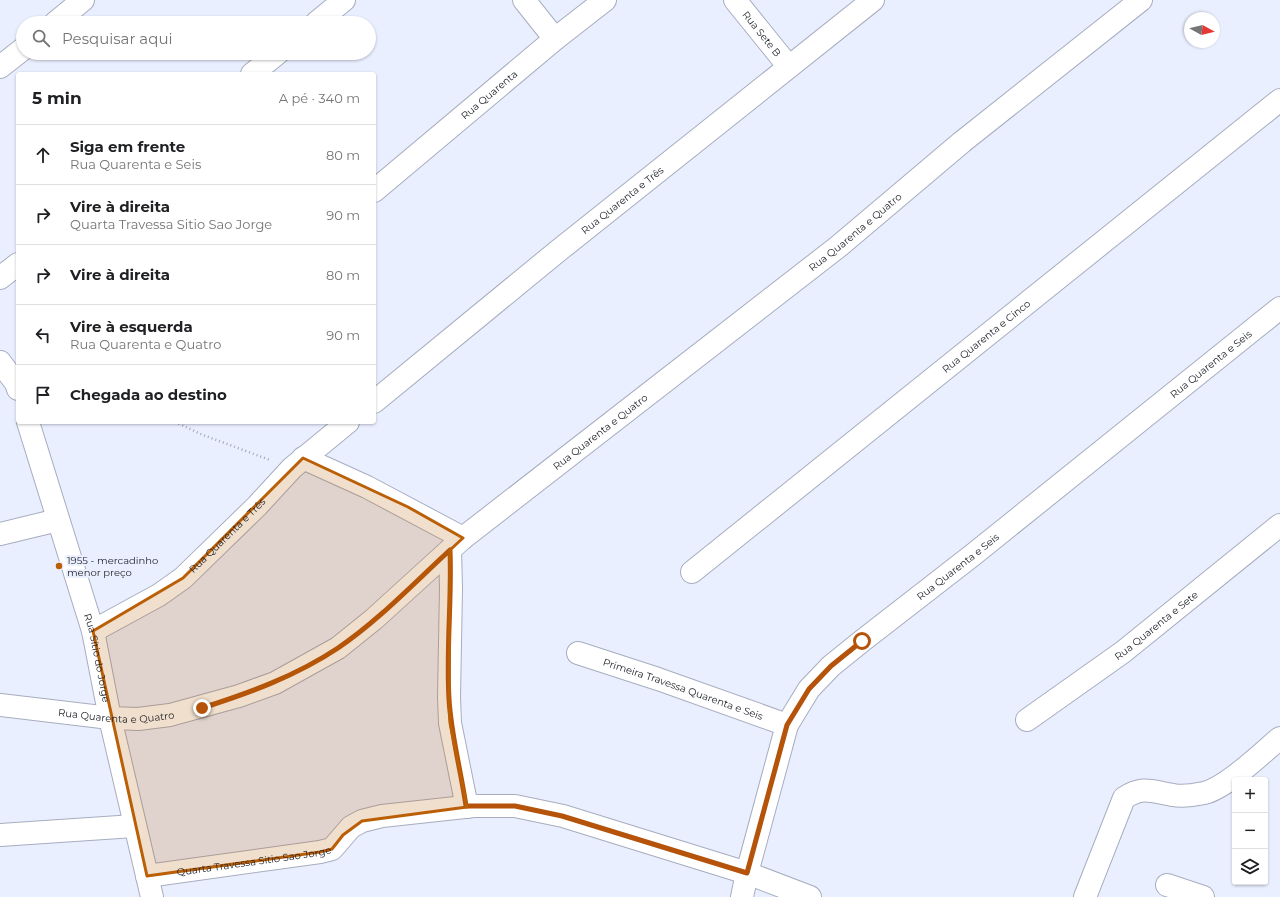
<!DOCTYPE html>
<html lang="pt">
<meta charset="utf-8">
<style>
:root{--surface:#fff;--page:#f2f2f2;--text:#202124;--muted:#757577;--line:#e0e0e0}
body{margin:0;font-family:Montserrat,sans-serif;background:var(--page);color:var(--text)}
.controls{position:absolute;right:12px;bottom:12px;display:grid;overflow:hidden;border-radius:4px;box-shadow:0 1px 3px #0004}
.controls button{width:36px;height:36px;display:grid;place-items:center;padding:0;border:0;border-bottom:1px solid var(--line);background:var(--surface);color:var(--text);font:20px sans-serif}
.compass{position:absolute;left:1184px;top:12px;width:36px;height:36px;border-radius:50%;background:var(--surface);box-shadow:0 1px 3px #0004;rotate:98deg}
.stop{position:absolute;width:12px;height:12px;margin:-9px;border:3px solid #b45309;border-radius:50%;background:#fff}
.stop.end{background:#b45309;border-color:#fff;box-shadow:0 1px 4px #0008}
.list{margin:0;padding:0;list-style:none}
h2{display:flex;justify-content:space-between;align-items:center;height:52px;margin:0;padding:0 16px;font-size:17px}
h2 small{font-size:13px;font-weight:400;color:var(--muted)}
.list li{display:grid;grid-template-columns:26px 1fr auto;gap:12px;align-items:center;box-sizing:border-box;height:60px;padding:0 16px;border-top:1px solid var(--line)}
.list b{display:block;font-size:15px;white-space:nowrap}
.list p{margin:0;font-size:13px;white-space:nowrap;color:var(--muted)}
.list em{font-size:13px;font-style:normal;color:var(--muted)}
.icon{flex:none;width:22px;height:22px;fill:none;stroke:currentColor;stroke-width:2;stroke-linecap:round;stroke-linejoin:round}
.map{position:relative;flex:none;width:1280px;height:897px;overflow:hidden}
.search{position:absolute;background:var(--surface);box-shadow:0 1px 3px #0004;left:16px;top:16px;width:360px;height:44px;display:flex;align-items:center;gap:10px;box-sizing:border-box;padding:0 14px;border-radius:22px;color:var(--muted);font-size:15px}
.panel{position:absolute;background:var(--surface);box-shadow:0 1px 3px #0004;left:16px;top:72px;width:360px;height:352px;border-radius:4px}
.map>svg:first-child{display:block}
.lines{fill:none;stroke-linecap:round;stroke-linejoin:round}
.minor-casing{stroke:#a7adbf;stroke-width:24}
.path{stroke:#a2a6b3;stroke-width:2.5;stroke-dasharray:1 3;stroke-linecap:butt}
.minor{stroke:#fff;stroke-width:22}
.route{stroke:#b45309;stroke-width:5}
.marked{fill:#bb5f06;fill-opacity:0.2;stroke:#bb5f06;stroke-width:3;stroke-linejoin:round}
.poi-dot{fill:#bb5f06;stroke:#eaefff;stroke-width:1.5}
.labels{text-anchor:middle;stroke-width:4;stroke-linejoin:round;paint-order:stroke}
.street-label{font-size:10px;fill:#1d2027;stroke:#eaefff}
.poi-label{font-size:10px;fill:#1d2027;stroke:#eaefff;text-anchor:start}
</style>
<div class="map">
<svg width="1280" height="897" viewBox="0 0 1280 897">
<rect width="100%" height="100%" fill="#eaefff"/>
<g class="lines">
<g class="minor-casing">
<g id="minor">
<path d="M524 0 555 39"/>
<path id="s1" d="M735 0 789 67"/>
<path d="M55 23 83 0"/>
<path d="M316 23 344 0"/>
<path d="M0 67 23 49"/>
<path d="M252 74 278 53"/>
<path id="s2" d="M374 191 555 39 605 0"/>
<path d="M0 278 18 264"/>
<path d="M0 362 16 383 18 389"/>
<path id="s3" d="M374 402 558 251 873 0"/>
<path id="s4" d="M28 422 93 631 110 718 152 897"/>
<path d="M303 458 367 487 463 538"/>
<path d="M0 534 58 520"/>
<path d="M450 550 451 588 449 697 450 723 467 807"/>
<path id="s5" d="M692 572 1280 100"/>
<path id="s6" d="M93 631 159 595 183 578 257 506 292 468 348 422"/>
<path id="s7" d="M578 653 658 679 787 725"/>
<path id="s8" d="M0 705 110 718 138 719 170 715 239 696 275 683 338 648 374 619 463 538 839 246 962 142 1141 0"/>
<path id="s9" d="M1027 720 1123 652 1280 525"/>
<path d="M0 835 134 826"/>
<path id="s10" d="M147 876 320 852 332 849 351 827 362 821 382 816 474 806H515L563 816 747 873 810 897"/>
<path d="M1167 885 1203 897"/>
<path id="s11" d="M742 897 747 873 787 725 809 689 831 666 862 641 974 554 1280 308"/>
<path d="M1085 897 1124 798C1144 785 1152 792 1173 795 1183 797 1194 795 1204 793 1226 788 1262 753 1280 738"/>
</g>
</g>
<path class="path" d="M175 422 203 435 270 460"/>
<use href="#minor" class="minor"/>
</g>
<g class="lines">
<path class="route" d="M202 708C249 693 296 676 338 648 378 621 414 583 450 550 452 599 446 649 449 699 451 735 461 771 466 806H515L562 816 747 873 787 725 809 689 831 666 862 641"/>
</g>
<path class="marked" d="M303 458 408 507 463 538 450 550 449 697 450 723 467 807 362 821 343 835 332 849 320 852 147 876 93 631 183 578Z"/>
<circle class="poi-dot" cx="59" cy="566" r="4"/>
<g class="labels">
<g class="street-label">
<text dy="4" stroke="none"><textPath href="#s1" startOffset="43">Rua Sete B</textPath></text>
<text dy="4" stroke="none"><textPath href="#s2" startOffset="150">Rua Quarenta</textPath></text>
<text dy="4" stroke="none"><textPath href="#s3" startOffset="320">Rua Quarenta e Três</textPath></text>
<text dy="4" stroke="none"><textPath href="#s8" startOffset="1017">Rua Quarenta e Quatro</textPath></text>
<text dy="4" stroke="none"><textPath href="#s5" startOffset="377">Rua Quarenta e Cinco</textPath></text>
<text dy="4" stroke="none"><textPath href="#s11" startOffset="737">Rua Quarenta e Seis</textPath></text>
<text dy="4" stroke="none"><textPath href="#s8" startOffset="693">Rua Quarenta e Quatro</textPath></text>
<text dy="4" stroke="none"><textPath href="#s6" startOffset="166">Rua Quarenta e Três</textPath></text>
<text dy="4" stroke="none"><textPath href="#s11" startOffset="413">Rua Quarenta e Seis</textPath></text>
<text dy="4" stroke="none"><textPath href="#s9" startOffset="160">Rua Quarenta e Sete</textPath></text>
<text dy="4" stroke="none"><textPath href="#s4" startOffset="246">Rua Sítio do Jorge</textPath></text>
<text dy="4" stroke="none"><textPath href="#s7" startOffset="111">Primeira Travessa Quarenta e Seis</textPath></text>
<text dy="4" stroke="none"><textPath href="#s8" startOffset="117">Rua Quarenta e Quatro</textPath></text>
<text dy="4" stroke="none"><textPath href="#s10" startOffset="108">Quarta Travessa Sitio Sao Jorge</textPath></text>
</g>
<g class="poi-label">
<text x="67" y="564">1955 - mercadinho<tspan x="67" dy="12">menor preço</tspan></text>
</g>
</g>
</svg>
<div class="controls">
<button>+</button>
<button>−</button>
<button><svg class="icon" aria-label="layers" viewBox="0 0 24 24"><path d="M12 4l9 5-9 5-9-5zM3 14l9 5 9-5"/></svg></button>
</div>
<svg class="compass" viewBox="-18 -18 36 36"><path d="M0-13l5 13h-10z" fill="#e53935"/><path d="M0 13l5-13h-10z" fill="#757577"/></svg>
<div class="stop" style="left:862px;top:641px"></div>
<div class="stop end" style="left:202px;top:708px"></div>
<div class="search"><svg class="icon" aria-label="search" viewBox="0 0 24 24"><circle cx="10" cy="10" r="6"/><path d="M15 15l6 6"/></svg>Pesquisar aqui</div>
<section class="panel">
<h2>5 min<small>A pé · 340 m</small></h2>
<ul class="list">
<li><svg class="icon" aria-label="ahead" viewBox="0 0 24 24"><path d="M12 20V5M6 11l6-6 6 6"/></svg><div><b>Siga em frente</b><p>Rua Quarenta e Seis</p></div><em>80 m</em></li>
<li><svg class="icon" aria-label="right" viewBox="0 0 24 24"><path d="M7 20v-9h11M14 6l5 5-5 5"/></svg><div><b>Vire à direita</b><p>Quarta Travessa Sitio Sao Jorge</p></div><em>90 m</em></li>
<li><svg class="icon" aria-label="right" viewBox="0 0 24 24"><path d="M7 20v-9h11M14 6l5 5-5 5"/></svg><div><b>Vire à direita</b></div><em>80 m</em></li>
<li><svg class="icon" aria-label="left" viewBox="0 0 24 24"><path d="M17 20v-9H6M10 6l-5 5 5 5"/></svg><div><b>Vire à esquerda</b><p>Rua Quarenta e Quatro</p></div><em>90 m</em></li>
<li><svg class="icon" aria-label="arrive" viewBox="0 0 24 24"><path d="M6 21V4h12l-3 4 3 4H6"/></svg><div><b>Chegada ao destino</b></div></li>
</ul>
</section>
</div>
